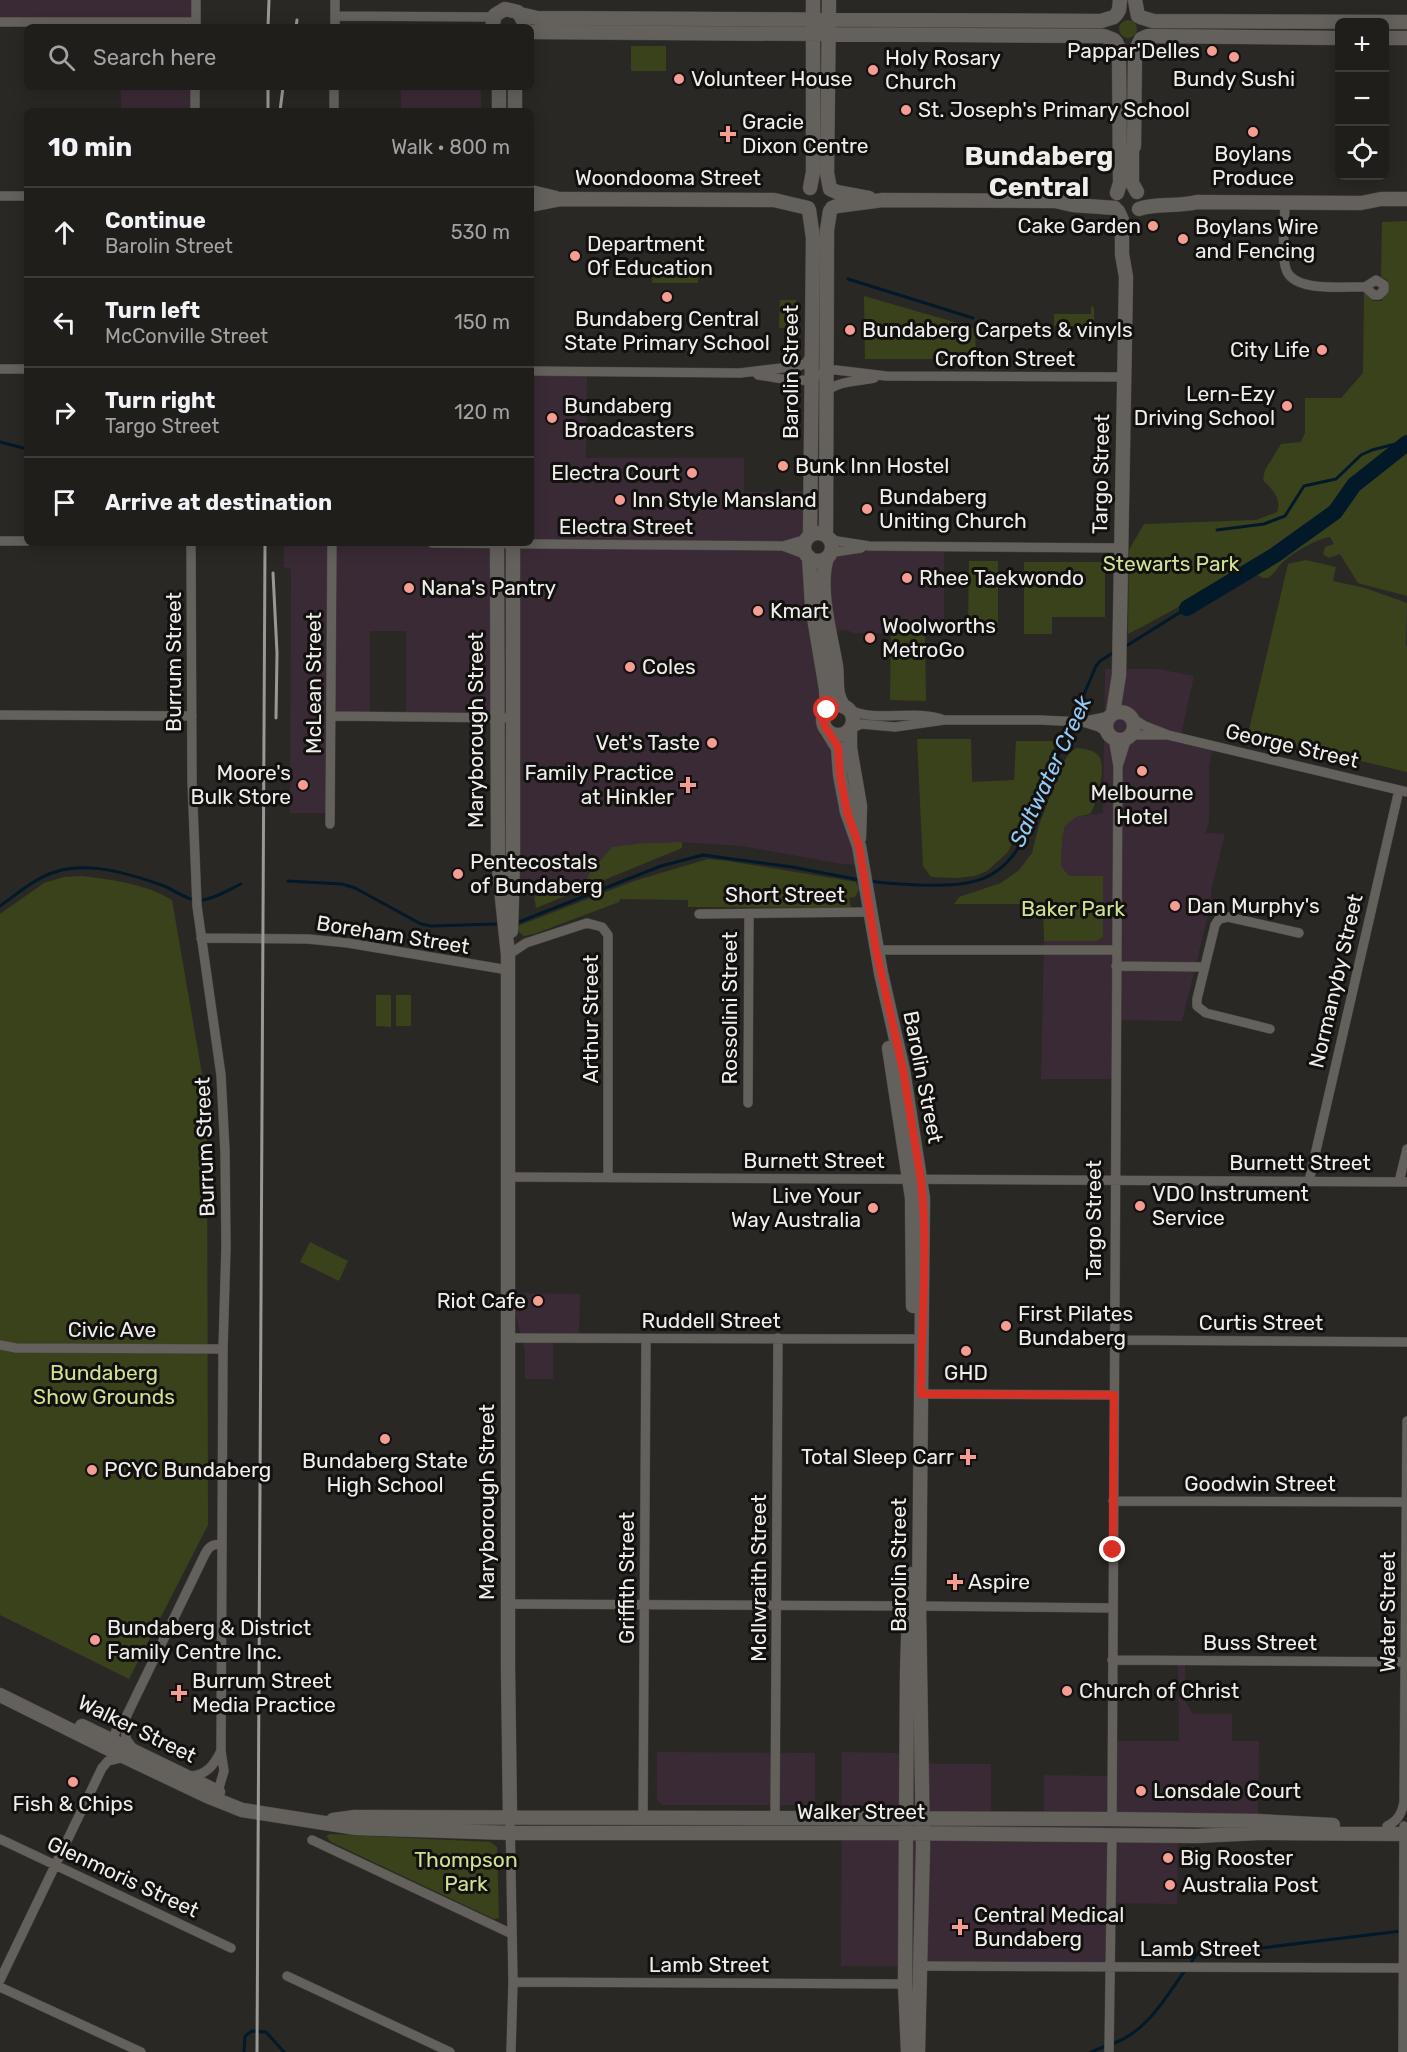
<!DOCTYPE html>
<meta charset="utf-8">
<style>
:root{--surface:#201e1b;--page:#2d2b28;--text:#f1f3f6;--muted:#a2a2a3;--line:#3d3c3a}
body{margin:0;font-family:Rubik,sans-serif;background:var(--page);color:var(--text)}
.controls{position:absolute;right:18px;top:18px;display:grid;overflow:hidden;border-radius:9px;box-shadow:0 3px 15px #0003}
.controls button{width:54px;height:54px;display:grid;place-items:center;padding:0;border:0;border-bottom:2px solid var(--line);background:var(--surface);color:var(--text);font:30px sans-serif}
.stop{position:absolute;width:18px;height:18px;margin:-14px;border:4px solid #d93025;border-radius:50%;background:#fff}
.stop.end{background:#d93025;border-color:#fff;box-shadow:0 2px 6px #0008}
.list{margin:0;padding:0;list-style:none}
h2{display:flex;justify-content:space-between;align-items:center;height:78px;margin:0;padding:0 24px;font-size:26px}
h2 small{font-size:20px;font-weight:400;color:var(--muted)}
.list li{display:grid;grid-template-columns:39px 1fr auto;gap:18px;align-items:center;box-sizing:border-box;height:90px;padding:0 24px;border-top:2px solid var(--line)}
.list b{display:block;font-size:22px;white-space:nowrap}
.list p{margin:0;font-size:20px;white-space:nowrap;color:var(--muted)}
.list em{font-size:20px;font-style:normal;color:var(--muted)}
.icon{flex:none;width:33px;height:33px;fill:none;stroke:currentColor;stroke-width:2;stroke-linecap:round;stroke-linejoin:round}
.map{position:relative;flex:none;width:1407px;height:2052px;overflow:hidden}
.search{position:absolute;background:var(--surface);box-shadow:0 3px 15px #0003;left:24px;top:24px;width:510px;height:66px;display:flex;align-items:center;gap:15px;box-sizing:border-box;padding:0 21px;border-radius:9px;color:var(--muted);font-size:22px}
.panel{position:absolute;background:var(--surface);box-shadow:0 3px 15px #0003;left:24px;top:108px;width:510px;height:438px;border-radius:9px}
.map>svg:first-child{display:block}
</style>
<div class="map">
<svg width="1407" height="2052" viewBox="0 0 1407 2052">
<rect width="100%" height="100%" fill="#2a2824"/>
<path fill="#3a2a35" d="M0,0h197v27h-75v-3l-122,-1z
M121,87h75l-1,23 -74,-1z
M401,87h80v24h-80z
M531,372l56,1 -1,85h158v34l74,-1 1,43h-4l-9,11v5l9,9h7l8,-7 1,-6 113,2v86l-90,-1 -8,-3 -23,4 13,73 -10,7 -2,7 4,8 8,5h4l24,131 -22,-1 -100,-18 -60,-4 -36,1 -57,31 -2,5 -53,18 -24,-2 2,-178 -106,-1v-85h-36v84h-39l-2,98h-39l1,-244 -7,-2v-24h247z
M1105,669h53l36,7 -14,63 33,8 -4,19v55l-4,12 20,1 -14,57v12l-29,118 -65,-1v59h-76l3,-138h52l-27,-65 -8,-10 1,-27 3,-13 11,-9 27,-4z
M510,1293l70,1 -1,44h-26v41h-28v-28z
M1185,1661l1,42 7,11h39v27h27l-1,87 -80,-1 -1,77 -65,-1 -1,65 -270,-2 1,-214 53,1 40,11h56v61h53v-50l68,1 1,-35h66l-1,-79z
M657,1752l158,1v52h-153l-5,-5z"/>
<path fill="#3a421c" d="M1119 29a9 9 0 1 1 18 0a9 9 0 1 1-18 0Z
M631,46h35v25h-35z
M1407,221v375l-49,-13 -18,-29 -11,4 -6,-4 2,-7 9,-3 -4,-7c-14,2 -38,16 -48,26 -5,5 -8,11 -14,15h-5l-7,-4c9,-16 42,-26 57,-41l-5,-5c-58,38 -118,74 -180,106l1,-84 15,-26 112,-4 21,-8c5,-14 -5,-23 -14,-32l2,-10 16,-26 20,-2 4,-9v-35h36l22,-25 1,-82 9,7v3h9l6,-16 -1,-5 -6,-3 1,-55z
M653,261l46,1 -1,21h-46z
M864,296l111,32 1,31h-111z
M780,300h16v29l-17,-1z
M1091,306l3,2v25l-3,1v-8h-37v-12h37z
M1306,560l30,7 -3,14 32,7 42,15 -1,44 1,-2v127l-159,-38 40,-170z
M969,561h29v73h-30z
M1024,562h76l5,2v53h-53v17h-28z
M891,633l34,1 1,67 -36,-1z
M917,739h54l1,43 42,-2 2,-39h41l-49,111 -21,19 -12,5 -19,2 -25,-1 -8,-11z
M1077,748c24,2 27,10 24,32 -2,13 -4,22 -11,34l-14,3 -11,9 -3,13 -1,27 8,10h34v61l-7,4h-52l-1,-37h-89l5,-7 42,-14 18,-13 13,-17 7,-28 23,-60 8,-13z
M682,842v6l-146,60 -2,-11 53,-18 2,-5 23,-27 34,-4z
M708,859l20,2 128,21 3,7 -4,8 -6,1 2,10 -163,-1v-7l-68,-1 -1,3 -85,32 -10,2 -5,-4 -1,-6 116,-45z
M83,876c30,4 63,8 89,24l35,203 1,422 -79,154 -129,-64v-701l44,-31 20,-6z
M376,995h15v32l-15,-1z
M396,995h15v31h-15z
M310,1242l38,19 -9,20 -39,-19z
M330,1834l160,8 7,5 2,71 -5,1 -163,-77 -5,-6z"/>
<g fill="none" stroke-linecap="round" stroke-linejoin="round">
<path stroke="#021929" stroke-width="3" d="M848,279l125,39
M0,442l27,7
M1217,530l47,-6 21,-8 19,-30 32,-7 25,-24 11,-5 35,-9
M1123,648l64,-40
M288,881l54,3 13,4 66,36 10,2 65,-2
M870,881c17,3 34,3 52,4 42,1 74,0 98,-40l76,-179 4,-5 14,-9
M0,906c17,-12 35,-28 55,-34 35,-11 76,2 109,14 12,5 25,16 39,14 13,-2 27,-11 38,-16
M519,922l142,-56 42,-11 89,12 68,13
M1190,1964l6,-9 7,-3 33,-1 165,-20
M1112,2044c35,-12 53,-46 74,-75
M244,2052l1,-16 7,-5 14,1 18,20
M1091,2052l15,-6"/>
<path stroke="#021929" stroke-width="16" d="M1187,608l88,-53 60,-43 19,-27 53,-42"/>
<defs>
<path id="street" d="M335,16l152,1 8,-2
M0,22h196
M196,27v-27
M335,27v-27
M195,111v-24
M334,111v-24
M0,196h27
M1285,203c0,17 -4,52 1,66 7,24 59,17 79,18
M1376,280l8,5v5l-5,5h-5l-9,-8z
M0,369h27
M531,371l209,2 59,-7 7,-3 5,-8
M822,373l4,-3h10l50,6 238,1
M758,375c17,2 41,9 57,3
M827,393c6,-12 34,-12 47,-15
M830,538l7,3 32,5 252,2
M0,541h27
M191,543l1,238 5,125 24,169 4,76 1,96 -3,102 -2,402 3,20 -6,20 -6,3
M432,543l351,3 24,-7
M783,546l24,9
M829,556l6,-4 26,-4
M848,709c29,15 67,-1 96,11
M0,715l192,1
M332,716l180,2
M1086,721l24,-5
M851,729l10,-5 34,3 49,-7h96l43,2 16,5 10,7
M1130,735h38l-23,-9 -13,-8
M1168,735l239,57
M1111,736l3,7 4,23 9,-28
M330,824l2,-281
M699,914l171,-2
M201,938l107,1 40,4 160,27
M876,950h240
M508,955l18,-12 61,-20 15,4 6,8v243
M1116,966l88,1
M1270,1029l-64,-16 -9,-7v-7l18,-74 4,-6 9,-2 71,16
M748,1103l1,-189
M509,1177l898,5
M1309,1181l90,-391
M1399,1182l8,-33
M508,1338l405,1
M1114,1340l293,2
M0,1345l16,3 207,1
M921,1394l193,1
M1113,1501l294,1
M509,1604l400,2
M919,1606l194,2
M1112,1660l295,2
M125,1719l1,20 8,11
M113,1744l-1,-4 6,-14 7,-7 80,-165c4,-8 8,-10 17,-10
M189,1776c17,0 25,-11 32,-25
M510,1817l3,165 -2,70
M643,1817l3,-478
M775,1818l3,-480
M1112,1819l6,-1053
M1387,1826c11,-5 15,-13 17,-24l3,-381
M0,1839l231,109
M312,1840l200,94
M921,1966l486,2
M287,1976l163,76
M0,1980l102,-212 6,-7 17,-4
M513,1982l392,2
M0,1987l141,65
M1109,2052l3,-217
M1403,2052l1,-226"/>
<path id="secondary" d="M829,0l-2,173 3,16
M1135,0l3,16
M520,14l17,4 564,3 13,-4
M1116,15l3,-5 1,-10
M1140,17l13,4 254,1
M492,27l3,-12 10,-6 13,3 6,10
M531,32l573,4 10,4
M1384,38h23
M1141,39l7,-3 192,2
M1116,42l3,7 1,134 -3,10
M515,87v24
M499,111v-24
M810,188l3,-16v-172
M830,189l7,3 32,6
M531,192l25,6
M1137,192l-5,-9v-33l2,-4 1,-94 5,-11
M531,205l30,-6 213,1 34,8
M832,208l5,-2 46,-6 172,1 18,4 42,3
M1139,209c16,-6 39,-2 58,-7l164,1 20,-4h26
M809,210l4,28 -3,298
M804 547a14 14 0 1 1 28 0a14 14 0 1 1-28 0Z
M826,535l1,-305 3,-19
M497,543l1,317 10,95v712l2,150
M809,557l3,49 14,83 1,21
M827,558c-10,29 4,78 9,108 2,15 -2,28 8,41
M823 720a15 15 0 1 1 30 0a15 15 0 1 1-30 0Z
M1106 726a14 14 0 1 1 28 0a14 14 0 1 1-28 0Z
M1113,713l6,-38 7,-398 -4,-23v-34l-4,-9
M850,730v18l10,58 -1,32
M828,732l10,16 2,27 7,37 12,34 22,127 22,97 20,128 -4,408 4,241 -5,205
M511,931l2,-71v-317
M889,1048l23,150 1,108
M0,1695l125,62 82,39 35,14 114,18 154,5h378l309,3 61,-3 149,1
M82,1726l136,66
M333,1820l22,-3 757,2 145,2 76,4
M908,2052l-3,-68 2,-311 3,-99"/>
</defs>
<use href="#street" stroke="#484643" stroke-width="10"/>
<use href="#secondary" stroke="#484643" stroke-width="15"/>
<use href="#street" stroke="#64615d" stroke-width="9"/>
<use href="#secondary" stroke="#64615d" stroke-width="14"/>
<path stroke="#9a9895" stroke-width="3" d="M268,27l1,-27
M296,27l1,-7
M268,111v-24
M280,111l3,-24
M273,573l4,80 -1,65
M257,2052l8,-1509"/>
</g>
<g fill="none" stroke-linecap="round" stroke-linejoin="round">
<path stroke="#d93025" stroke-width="8" d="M827,710l-3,5 -1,8 15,24 2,28 7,37 12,34 17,104 27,120 18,110c8,70 0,143 0,214l193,1 -1,155"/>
</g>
<g fill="#f59c93" stroke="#12110f" stroke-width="2">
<circle cx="1212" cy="51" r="6"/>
<circle cx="1234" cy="57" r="6"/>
<circle cx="873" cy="70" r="6"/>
<circle cx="679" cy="79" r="6"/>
<circle cx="906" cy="110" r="6"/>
<circle cx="1253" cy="132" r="6"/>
<path d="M725 125h6v6h6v6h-6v6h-6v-6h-6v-6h6z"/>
<circle cx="1153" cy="226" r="6"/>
<circle cx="1183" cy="239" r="6"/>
<circle cx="575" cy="256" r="6"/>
<circle cx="667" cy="297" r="6"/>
<circle cx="850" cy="330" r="6"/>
<circle cx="1322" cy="350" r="6"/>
<circle cx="1287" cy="406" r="6"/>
<circle cx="552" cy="418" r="6"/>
<circle cx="783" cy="466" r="6"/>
<circle cx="692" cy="473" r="6"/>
<circle cx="620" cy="500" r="6"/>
<circle cx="867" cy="509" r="6"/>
<circle cx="907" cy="578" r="6"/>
<circle cx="409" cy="588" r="6"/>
<circle cx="758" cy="611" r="6"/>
<circle cx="870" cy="638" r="6"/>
<circle cx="630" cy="667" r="6"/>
<circle cx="712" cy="743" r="6"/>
<circle cx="1142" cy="771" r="6"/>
<circle cx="303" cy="785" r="6"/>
<path d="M685 776h6v6h6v6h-6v6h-6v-6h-6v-6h6z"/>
<circle cx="458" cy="874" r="6"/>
<circle cx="1175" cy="906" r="6"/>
<circle cx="1140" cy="1206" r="6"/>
<circle cx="873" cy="1208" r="6"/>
<circle cx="538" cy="1301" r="6"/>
<circle cx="1006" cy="1326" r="6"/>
<circle cx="966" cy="1351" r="6"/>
<circle cx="385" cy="1439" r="6"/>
<path d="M965 1448h6v6h6v6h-6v6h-6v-6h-6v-6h6z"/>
<circle cx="92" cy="1470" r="6"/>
<path d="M952 1573h6v6h6v6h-6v6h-6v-6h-6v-6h6z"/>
<circle cx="95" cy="1640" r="6"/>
<circle cx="1067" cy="1691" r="6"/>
<path d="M176 1684h6v6h6v6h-6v6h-6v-6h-6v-6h6z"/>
<circle cx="73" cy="1782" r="6"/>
<circle cx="1141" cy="1791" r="6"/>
<circle cx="1168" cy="1858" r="6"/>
<circle cx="1170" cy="1885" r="6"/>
<path d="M957 1918h6v6h6v6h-6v6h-6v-6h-6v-6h6z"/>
</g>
<g text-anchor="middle" stroke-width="6" stroke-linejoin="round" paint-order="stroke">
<g font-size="21" fill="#efeeeb" stroke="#12110f" text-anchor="start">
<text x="1200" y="58" text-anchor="end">Pappar'Delles</text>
<text x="885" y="65">Holy Rosary<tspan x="885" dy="24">Church</tspan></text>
<text x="691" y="86">Volunteer House</text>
<text x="1234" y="86" text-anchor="middle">Bundy Sushi</text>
<text x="918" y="117">St. Joseph's Primary School</text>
<text x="742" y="129">Gracie<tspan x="742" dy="24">Dixon Centre</tspan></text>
<text x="1253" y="161" text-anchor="middle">Boylans<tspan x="1253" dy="24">Produce</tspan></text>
<text x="1141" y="233" text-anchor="end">Cake Garden</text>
<text x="1195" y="234">Boylans Wire<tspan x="1195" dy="24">and Fencing</tspan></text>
<text x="587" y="251">Department<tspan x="587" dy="24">Of Education</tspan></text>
<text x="667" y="326" text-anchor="middle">Bundaberg Central<tspan x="667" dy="24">State Primary School</tspan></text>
<text x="862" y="337">Bundaberg Carpets &amp; vinyls</text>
<text x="1310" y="357" text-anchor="end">City Life</text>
<text x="1275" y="401" text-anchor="end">Lern-Ezy<tspan x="1275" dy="24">Driving School</tspan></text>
<text x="564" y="413">Bundaberg<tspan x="564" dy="24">Broadcasters</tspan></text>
<text x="795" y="473">Bunk Inn Hostel</text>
<text x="680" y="480" text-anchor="end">Electra Court</text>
<text x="879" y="504">Bundaberg<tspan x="879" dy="24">Uniting Church</tspan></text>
<text x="632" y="507">Inn Style Mansland</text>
<text x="919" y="585">Rhee Taekwondo</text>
<text x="421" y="595">Nana's Pantry</text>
<text x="770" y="618">Kmart</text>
<text x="882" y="633">Woolworths<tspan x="882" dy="24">MetroGo</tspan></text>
<text x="642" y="674">Coles</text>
<text x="700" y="750" text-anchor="end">Vet's Taste</text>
<text x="291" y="780" text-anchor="end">Moore's<tspan x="291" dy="24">Bulk Store</tspan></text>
<text x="674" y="780" text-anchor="end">Family Practice<tspan x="674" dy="24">at Hinkler</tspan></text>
<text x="1142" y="800" text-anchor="middle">Melbourne<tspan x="1142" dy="24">Hotel</tspan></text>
<text x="470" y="869">Pentecostals<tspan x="470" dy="24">of Bundaberg</tspan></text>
<text x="1187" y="913">Dan Murphy's</text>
<text x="1152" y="1201">VDO Instrument<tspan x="1152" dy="24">Service</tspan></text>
<text x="861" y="1203" text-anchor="end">Live Your<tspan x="861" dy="24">Way Australia</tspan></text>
<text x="526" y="1308" text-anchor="end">Riot Cafe</text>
<text x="1018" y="1321">First Pilates<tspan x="1018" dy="24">Bundaberg</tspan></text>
<text x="966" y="1380" text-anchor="middle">GHD</text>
<text x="954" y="1464" text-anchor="end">Total Sleep Carr</text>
<text x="385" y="1468" text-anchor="middle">Bundaberg State<tspan x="385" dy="24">High School</tspan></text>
<text x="104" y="1477">PCYC Bundaberg</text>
<text x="968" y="1589">Aspire</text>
<text x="107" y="1635">Bundaberg &amp; District<tspan x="107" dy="24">Family Centre Inc.</tspan></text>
<text x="192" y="1688">Burrum Street<tspan x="192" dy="24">Media Practice</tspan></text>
<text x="1079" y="1698">Church of Christ</text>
<text x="1153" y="1798">Lonsdale Court</text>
<text x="73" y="1811" text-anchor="middle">Fish &amp; Chips</text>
<text x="1180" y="1865">Big Rooster</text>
<text x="1182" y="1892">Australia Post</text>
<text x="974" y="1922">Central Medical<tspan x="974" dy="24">Bundaberg</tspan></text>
</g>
<g font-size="21" fill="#efeeeb" stroke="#12110f">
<text x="668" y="185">Woondooma Street</text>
<text x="1005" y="366">Crofton Street</text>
<text transform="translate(791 372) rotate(-90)" y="7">Barolin Street</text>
<text transform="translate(1101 474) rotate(-89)" y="7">Targo Street</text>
<text x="626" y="534">Electra Street</text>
<text transform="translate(174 662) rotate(-90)" y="7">Burrum Street</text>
<text transform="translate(314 683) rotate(-90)" y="7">McLean Street</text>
<text transform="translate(476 730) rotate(-90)" y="7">Maryborough Street</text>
<text transform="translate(1292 746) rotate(13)" y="7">George Street</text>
<text x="785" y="902">Short Street</text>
<text transform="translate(393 935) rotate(9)" y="7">Boreham Street</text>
<text transform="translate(1336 981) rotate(-77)" y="7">Normanyby Street</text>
<text transform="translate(730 1008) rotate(-90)" y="7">Rossolini Street</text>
<text transform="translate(591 1019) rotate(-90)" y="7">Arthur Street</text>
<text transform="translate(923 1077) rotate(79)" y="7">Barolin Street</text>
<text transform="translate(205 1147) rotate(-92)" y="7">Burrum Street</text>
<text x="814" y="1168">Burnett Street</text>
<text x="1300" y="1170">Burnett Street</text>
<text transform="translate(1094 1220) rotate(-90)" y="7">Targo Street</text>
<text x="711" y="1328">Ruddell Street</text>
<text x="1261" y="1330">Curtis Street</text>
<text x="112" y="1337">Civic Ave</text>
<text x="1260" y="1491">Goodwin Street</text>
<text transform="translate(487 1502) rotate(-90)" y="7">Maryborough Street</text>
<text transform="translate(899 1565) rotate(-90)" y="7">Barolin Street</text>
<text transform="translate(627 1578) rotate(-90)" y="7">Griffith Street</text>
<text transform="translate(759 1578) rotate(-90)" y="7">McIlwraith Street</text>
<text transform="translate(1388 1612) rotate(-90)" y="7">Water Street</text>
<text x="1260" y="1650">Buss Street</text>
<text transform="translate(137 1729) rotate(26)" y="7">Walker Street</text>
<text x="861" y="1819">Walker Street</text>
<text transform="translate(123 1877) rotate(25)" y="7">Glenmoris Street</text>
<text x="1200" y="1956">Lamb Street</text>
<text x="709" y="1972">Lamb Street</text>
</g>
<g font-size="21" fill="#cfe292" stroke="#12110f">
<text x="1171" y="571">Stewarts Park</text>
<text x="1073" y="916">Baker Park</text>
<text x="104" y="1380">Bundaberg<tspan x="104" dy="24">Show Grounds</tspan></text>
<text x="466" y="1867">Thompson<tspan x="466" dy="24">Park</tspan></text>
</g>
<g font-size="22" font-style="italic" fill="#93cbf6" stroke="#12110f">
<text transform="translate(1050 771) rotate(-65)" y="8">Saltwater Creek</text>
</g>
<g font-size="27" font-weight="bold" fill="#efeeeb" stroke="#12110f">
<text x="1039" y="165">Bundaberg<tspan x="1039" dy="31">Central</tspan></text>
</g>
</g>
</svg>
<div class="controls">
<button>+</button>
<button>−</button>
<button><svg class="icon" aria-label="locate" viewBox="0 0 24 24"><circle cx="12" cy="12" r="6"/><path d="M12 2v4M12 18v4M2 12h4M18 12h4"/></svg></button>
</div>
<div class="stop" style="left:827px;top:710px"></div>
<div class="stop end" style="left:1113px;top:1550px"></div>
<div class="search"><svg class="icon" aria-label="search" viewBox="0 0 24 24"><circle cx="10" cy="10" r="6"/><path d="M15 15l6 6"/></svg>Search here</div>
<section class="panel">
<h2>10 min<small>Walk · 800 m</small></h2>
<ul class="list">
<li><svg class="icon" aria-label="ahead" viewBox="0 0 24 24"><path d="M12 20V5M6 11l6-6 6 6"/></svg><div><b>Continue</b><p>Barolin Street</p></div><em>530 m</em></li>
<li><svg class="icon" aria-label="left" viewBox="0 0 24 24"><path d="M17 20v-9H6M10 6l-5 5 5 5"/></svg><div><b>Turn left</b><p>McConville Street</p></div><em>150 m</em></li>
<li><svg class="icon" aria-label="right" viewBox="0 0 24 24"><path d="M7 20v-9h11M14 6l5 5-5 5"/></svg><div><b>Turn right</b><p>Targo Street</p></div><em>120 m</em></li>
<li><svg class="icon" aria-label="arrive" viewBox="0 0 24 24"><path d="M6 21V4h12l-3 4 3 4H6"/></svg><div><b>Arrive at destination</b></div></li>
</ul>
</section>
</div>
